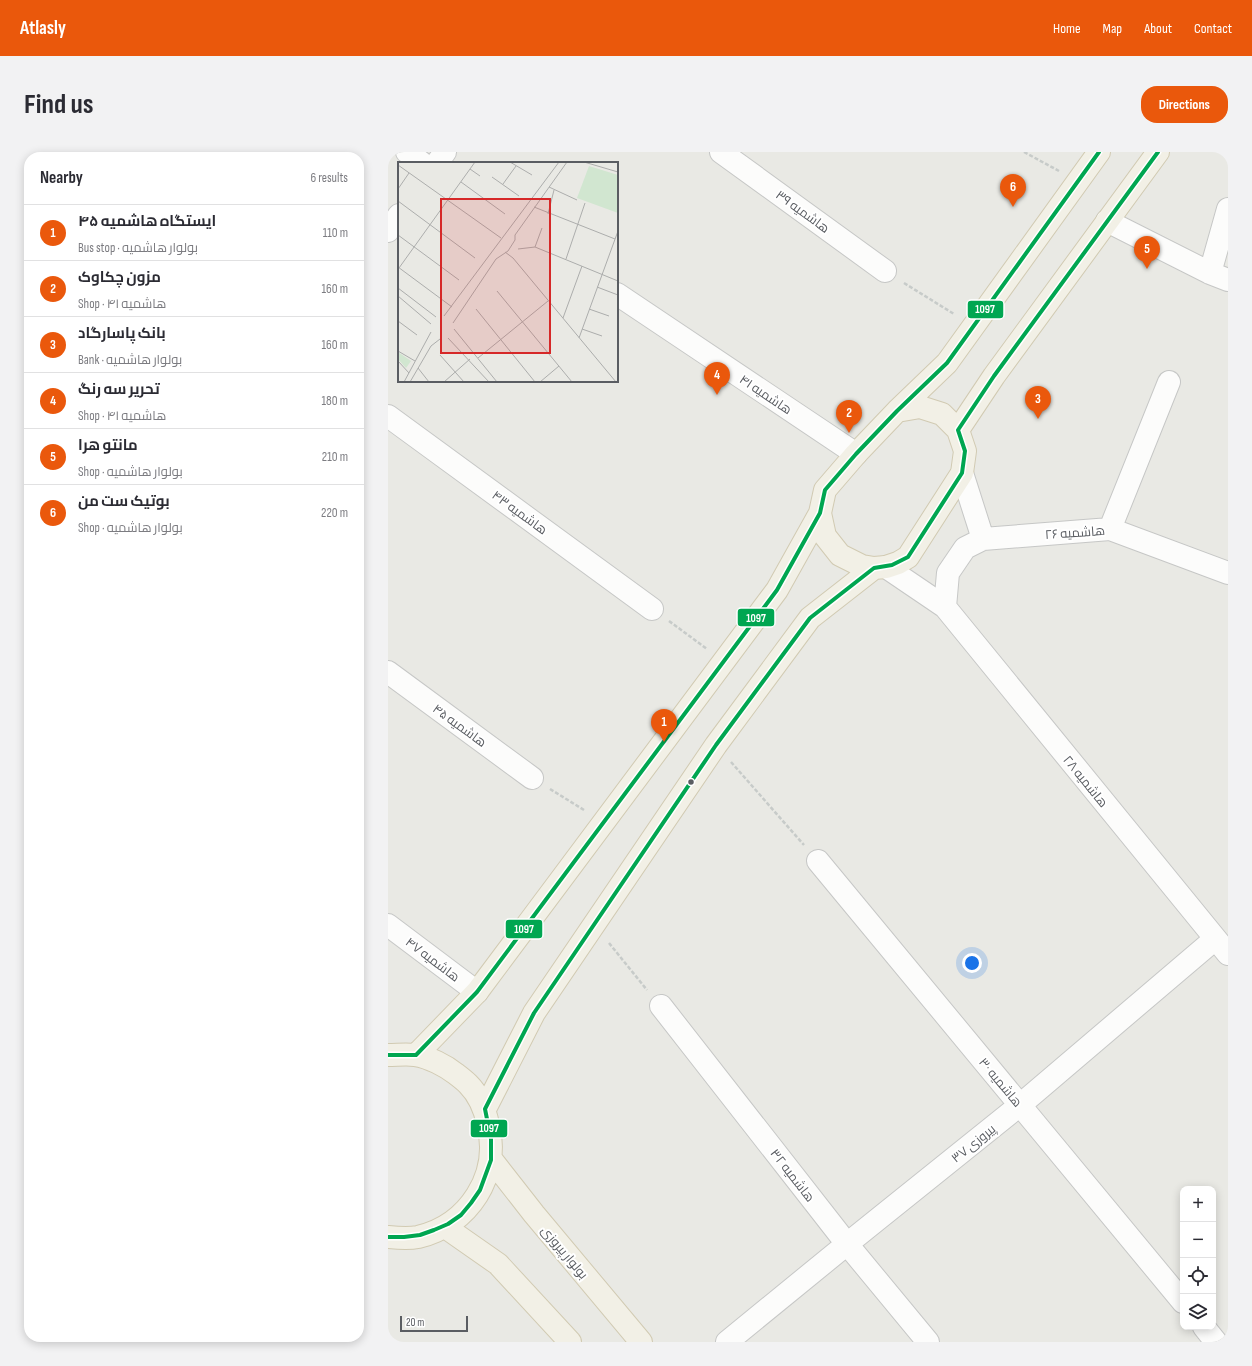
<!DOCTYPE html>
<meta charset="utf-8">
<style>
:root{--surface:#fff;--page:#f2f2f3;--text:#2b2b33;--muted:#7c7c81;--line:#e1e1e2;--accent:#ea580c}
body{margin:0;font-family:"Sofia Sans Condensed",Cairo,sans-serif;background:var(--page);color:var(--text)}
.controls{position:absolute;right:12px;bottom:12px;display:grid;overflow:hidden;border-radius:8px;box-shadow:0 2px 10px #0003}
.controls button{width:36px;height:36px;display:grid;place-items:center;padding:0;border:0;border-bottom:1px solid var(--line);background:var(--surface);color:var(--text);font:20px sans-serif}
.scale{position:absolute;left:12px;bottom:10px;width:68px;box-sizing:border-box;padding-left:4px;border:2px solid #5a5d62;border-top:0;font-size:11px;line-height:14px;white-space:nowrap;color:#5a5d62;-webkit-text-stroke:3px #fff;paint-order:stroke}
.you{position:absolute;left:584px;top:811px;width:14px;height:14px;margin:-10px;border:3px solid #fff;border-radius:50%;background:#1a73e8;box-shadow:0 0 0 6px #1a73e833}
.badge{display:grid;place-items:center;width:26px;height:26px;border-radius:50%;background:var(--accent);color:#fff;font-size:13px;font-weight:700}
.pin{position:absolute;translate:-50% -33px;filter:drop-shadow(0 1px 2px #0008)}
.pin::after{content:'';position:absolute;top:21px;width:14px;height:12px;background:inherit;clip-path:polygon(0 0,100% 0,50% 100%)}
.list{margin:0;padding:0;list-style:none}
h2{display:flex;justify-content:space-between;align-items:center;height:52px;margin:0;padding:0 16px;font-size:17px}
h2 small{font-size:13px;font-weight:400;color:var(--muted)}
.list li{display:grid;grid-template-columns:26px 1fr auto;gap:12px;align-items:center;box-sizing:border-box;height:56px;padding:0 16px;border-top:1px solid var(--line)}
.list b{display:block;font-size:15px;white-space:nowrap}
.list p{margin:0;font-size:13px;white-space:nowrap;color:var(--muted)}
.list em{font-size:13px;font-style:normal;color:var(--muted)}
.icon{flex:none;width:22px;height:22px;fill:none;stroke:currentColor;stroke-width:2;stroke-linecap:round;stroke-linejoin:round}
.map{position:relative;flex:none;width:840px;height:1190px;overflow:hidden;border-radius:16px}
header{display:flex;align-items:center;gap:24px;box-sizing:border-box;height:56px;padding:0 20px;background:var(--accent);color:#fff}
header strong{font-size:19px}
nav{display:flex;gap:22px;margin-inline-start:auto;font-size:14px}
.intro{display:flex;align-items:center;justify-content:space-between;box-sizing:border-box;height:96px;padding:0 24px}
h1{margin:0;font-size:28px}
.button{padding:10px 18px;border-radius:16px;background:var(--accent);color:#fff;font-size:14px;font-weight:700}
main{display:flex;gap:24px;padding:0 24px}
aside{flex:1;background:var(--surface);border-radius:16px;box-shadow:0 2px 10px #0003}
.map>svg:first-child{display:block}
</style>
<header>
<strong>Atlasly</strong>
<nav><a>Home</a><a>Map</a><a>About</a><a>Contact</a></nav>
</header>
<div class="intro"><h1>Find us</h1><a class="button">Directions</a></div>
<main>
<aside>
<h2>Nearby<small>6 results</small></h2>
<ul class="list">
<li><span class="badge">1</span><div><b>ایستگاه هاشمیه ۴۵</b><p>Bus stop · بولوار هاشمیه</p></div><em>110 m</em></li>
<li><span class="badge">2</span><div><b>مزون چکاوک</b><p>Shop · هاشمیه ۴۱</p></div><em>160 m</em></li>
<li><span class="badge">3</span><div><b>بانک پاسارگاد</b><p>Bank · بولوار هاشمیه</p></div><em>160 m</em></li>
<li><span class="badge">4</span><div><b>تحریر سه رنگ</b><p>Shop · هاشمیه ۴۱</p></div><em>180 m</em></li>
<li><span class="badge">5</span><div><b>مانتو هرا</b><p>Shop · بولوار هاشمیه</p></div><em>210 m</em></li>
<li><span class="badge">6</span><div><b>بوتیک ست من</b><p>Shop · بولوار هاشمیه</p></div><em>220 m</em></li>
</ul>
</aside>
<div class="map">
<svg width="840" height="1190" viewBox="0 0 840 1190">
<rect width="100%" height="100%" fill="#e9e9e4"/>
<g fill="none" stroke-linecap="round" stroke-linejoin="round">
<defs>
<path id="minor" d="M19,0l15,11
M333,0l164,119
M49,11l8,-11
M719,69l103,52 18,7
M0,79l11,-16
M822,121l18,-64
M229,142l239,160
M0,264l264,193
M574,321l21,66
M722,377l59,-147
M498,415l59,40 283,347
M557,455l3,-34 17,-25 18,-9 127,-10 118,44
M0,520l144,106
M430,709l365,441
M0,773l89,67
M273,854l186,238 81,98
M816,1175l12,15
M339,1190l120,-98 173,-139 195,-166"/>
<path id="major" d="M509,259l23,-4 22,7 16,16 7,21 -3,22 -54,84 -10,6 -12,4 -12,1 -12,-2 -22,-11 -15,-19 -5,-23 5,-23 31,-36 41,-43 50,-48 152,-211
M570,278l36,-54 164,-224
M0,903c9,0 19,-1 27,0 14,2 31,11 41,19 4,3 8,6 12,10 10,10 17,26 20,40 13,51 -19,101 -70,113 -10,2 -20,1 -30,0
M28,903l61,-63 300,-402 43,-77
M97,957l49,-96 182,-268 94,-127 64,-50
M103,1007l43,55 107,128
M57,1075l53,37 72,78"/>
</defs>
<use href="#minor" stroke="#c6c7c6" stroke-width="24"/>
<use href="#major" stroke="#d1cab2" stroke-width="24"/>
<path stroke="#c7cbc9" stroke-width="2.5" stroke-dasharray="4 2" stroke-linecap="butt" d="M636,0l35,19
M516,131l50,31
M281,469l38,28
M343,610l73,83
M162,637l34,21
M221,791l38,47"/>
<use href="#minor" stroke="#fcfcfb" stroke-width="22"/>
<use href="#major" stroke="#f2f0e6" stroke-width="22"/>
<defs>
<path id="bus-1" d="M0,903h28l61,-63 300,-402 43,-77 5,-23 31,-36 41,-43 50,-48 152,-211
M0,1085h16l16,-2 14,-5 14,-6 13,-9 10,-12 9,-13 11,-30v-21l-6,-30 49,-96 182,-268 94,-127 64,-50 18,-3 16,-8 54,-84 3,-22 -7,-21 36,-54 164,-224"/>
</defs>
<use href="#bus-1" stroke="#fff" stroke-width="7"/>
<use href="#bus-1" stroke="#00a651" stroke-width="4"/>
</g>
<circle fill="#5a5d62" stroke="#fff" stroke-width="1.5" cx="303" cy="630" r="3.5"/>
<g text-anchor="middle" stroke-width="4" stroke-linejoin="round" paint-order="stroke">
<g font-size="13" fill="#5a5d62" stroke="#fff">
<text transform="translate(415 59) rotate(36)" y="5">هاشمیه ۳۹</text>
<text transform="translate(378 242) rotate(34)" y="5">هاشمیه ۴۱</text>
<text transform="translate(132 360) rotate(36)" y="5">هاشمیه ۴۳</text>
<text transform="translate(687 380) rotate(-4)" y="5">هاشمیه ۲۶</text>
<text transform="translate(72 573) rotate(36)" y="5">هاشمیه ۴۵</text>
<text transform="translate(698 629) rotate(51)" y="5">هاشمیه ۲۸</text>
<text transform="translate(45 807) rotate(37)" y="5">هاشمیه ۴۷</text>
<text transform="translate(613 930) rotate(50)" y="5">هاشمیه ۳۰</text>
<text transform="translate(585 991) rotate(-39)" y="5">پیروزی ۳۷</text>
<text transform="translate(405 1023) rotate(52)" y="5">هاشمیه ۳۲</text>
<text transform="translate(177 1100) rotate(50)" y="5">بولوار پیروزی</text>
</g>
</g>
<g transform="translate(10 10)">
<rect width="220" height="220" fill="#e9e9e4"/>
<path d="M191,4l29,9v38l-41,-15zM0,190l13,9 -5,7 -8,-9z" fill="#d1e6d0"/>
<path fill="none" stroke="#acadac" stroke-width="1" d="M112,0l22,13M186,0l34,10M0,3l103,73M72,7l10,7M94,15l27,19M63,20l44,32M105,22l13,-18M151,25l28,13M0,27l11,-16M0,39l77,57M136,45l81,32M150,52l6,-24M0,73l61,45M117,73l52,-73M137,85l7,-19M120,87l17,-2 83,34M107,90l8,6 103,124M168,97l19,-56M0,105l54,40M1,106l76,-106M199,125l21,8M0,126l38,29M99,129l75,91M0,134l33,28M78,147l59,73M191,147l20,7M46,154l115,-154M165,156l19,-52M0,159l19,14M55,161l43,-64 12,-8 7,-11v-5M56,167l43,53M184,167l20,7M50,176l41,44M181,176l39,-107M0,189l17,10M42,193l24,27M80,196l70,-57M0,199l11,12M20,206l11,14M6,220l27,-50M12,220l21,-36 9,-7M46,220l26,-23M142,220l19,-16"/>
<path fill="#d62828" fill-opacity="0.15" stroke="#d62828" stroke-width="2" d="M43,37h109v154h-109z"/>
<rect width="220" height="220" fill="none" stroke="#5a5d62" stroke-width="2"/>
</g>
<g stroke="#fff" stroke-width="1.5">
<rect x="579" y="148" width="37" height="19" rx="4" fill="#00a651"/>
<rect x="349" y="456" width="38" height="19" rx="4" fill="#00a651"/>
<rect x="117" y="767" width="38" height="20" rx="4" fill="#00a651"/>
<rect x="82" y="967" width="38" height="19" rx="4" fill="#00a651"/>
</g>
<g font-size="11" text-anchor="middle" font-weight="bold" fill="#fff">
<text x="597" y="161">1097</text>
<text x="368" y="470">1097</text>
<text x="136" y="781">1097</text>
<text x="101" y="980">1097</text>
</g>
</svg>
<div class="controls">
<button>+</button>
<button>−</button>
<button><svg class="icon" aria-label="locate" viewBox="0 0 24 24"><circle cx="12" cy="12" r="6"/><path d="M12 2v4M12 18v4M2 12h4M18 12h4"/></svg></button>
<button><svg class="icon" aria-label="layers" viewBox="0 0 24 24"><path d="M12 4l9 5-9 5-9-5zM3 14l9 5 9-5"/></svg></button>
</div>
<div class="scale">20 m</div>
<div class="you"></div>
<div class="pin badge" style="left:276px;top:590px">1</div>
<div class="pin badge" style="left:461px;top:281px">2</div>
<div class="pin badge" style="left:650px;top:267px">3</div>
<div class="pin badge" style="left:329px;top:243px">4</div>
<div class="pin badge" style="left:759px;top:117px">5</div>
<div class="pin badge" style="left:625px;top:55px">6</div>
</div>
</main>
